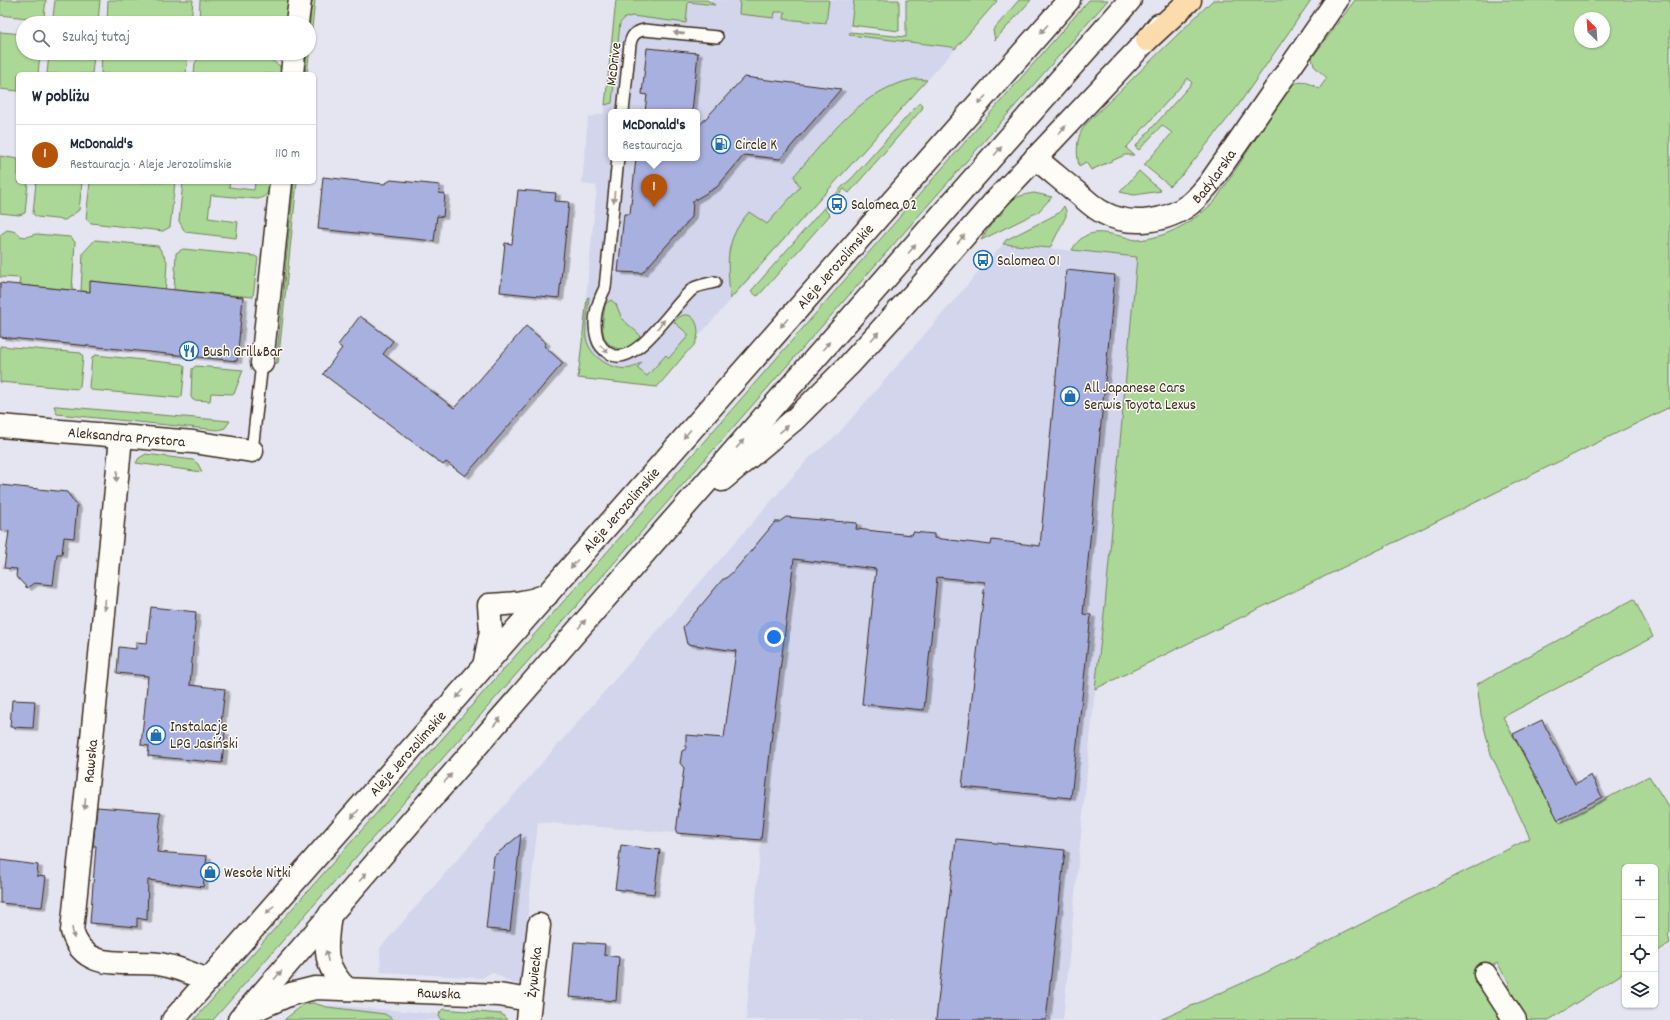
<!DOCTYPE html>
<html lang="pl">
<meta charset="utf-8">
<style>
:root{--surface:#fff;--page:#f2f2f3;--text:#1f2937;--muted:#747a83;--line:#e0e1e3;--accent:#b45309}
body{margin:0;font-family:Dekko,sans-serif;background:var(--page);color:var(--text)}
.controls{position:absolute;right:12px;bottom:12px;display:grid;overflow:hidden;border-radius:6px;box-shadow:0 1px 3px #0004}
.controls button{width:36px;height:36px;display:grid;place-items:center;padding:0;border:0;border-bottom:1px solid var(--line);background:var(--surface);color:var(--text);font:20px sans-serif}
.compass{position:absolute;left:1574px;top:12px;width:36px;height:36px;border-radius:50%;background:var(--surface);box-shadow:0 1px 3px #0004;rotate:335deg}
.you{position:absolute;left:774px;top:637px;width:14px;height:14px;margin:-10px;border:3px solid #fff;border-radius:50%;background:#1a73e8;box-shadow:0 0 0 6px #1a73e833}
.badge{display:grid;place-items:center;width:26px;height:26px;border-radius:50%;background:var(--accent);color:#fff;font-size:13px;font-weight:700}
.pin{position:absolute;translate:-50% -33px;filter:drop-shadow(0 1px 2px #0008)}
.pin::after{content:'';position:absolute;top:21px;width:14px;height:12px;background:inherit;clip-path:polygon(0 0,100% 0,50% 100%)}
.popup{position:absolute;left:608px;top:109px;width:92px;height:52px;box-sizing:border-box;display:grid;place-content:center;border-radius:6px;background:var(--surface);filter:drop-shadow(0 1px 3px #0005);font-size:13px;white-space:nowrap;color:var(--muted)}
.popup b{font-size:15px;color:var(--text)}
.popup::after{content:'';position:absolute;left:50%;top:100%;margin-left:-8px;border:8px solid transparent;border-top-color:var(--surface)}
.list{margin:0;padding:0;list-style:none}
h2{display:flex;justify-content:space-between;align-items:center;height:52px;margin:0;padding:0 16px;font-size:17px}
h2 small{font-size:13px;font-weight:400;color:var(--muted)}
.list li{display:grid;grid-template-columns:26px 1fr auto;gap:12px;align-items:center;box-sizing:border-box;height:60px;padding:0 16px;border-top:1px solid var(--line)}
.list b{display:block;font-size:15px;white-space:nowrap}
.list p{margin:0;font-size:13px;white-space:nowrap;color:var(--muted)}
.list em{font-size:13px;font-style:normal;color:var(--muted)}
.icon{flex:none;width:22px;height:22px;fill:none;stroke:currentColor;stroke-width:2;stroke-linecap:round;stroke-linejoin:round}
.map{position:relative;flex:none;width:1670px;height:1020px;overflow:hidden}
.search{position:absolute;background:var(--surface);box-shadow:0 1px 3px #0004;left:16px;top:16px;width:300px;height:44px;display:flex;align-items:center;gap:10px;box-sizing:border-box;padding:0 14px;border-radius:22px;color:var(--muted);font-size:15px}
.panel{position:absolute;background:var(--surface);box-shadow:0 1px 3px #0004;left:16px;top:72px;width:300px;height:112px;border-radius:6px}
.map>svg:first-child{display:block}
</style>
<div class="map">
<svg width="1670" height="1020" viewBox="0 0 1670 1020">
<defs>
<filter id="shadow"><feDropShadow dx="4.5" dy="2.5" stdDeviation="0" flood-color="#0004"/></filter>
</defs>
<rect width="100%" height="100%" fill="#e4e5f0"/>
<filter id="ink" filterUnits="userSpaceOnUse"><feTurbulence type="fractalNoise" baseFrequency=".025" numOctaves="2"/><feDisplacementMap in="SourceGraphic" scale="8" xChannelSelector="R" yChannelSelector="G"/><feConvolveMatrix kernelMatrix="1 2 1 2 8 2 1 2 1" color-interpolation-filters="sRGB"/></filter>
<g filter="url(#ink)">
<path fill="#d2d5eb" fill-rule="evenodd" d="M616,0h238l-4,35 102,12 3,2 -301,337 -76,-8 19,-192 -15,-2 6,-66 16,-5zM611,112h86v46h-86z
M1003,244l134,13 -32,348 -10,84 -32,331h-317l15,-180 -223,-18 -18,162 -8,-1 -20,-11 -10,6 -101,-6 -1,-24 429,-490 28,-23z
M328,1005l136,11v4h-148z"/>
<path fill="#abd896" stroke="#73815a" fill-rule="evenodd" d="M0,0h46l-2,16 -7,3 -37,-4z
M55,0h45l-2,22 -28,1 -11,-1 -6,-5z
M108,0h85l-2,23h-84z
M200,0h89l-2,23h-88z
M312,0h3l-8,74h-2l2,-21h2v-23z
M616,0h91l8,5 -27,-3 -2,21 -54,-7 -7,2 -5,5 -8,80 -7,2z
M740,0h89l-3,23 -42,-4 1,-7h-10l-1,6 -35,-4z
M854,0h45v31l-48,-6z
M906,0h90l1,1 -42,48 -3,-2 -103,-12 1,-3 56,5z
M1019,0h12l-36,40 -2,-10z
M1089,0h19l-895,1020h-19l451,-511z
M1213,0h98l-74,107 -54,67 -13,12 -26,-21 28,-32 -10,-8 -23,25 -4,-3 57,-64 -4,-5 -62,70 8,7h-9l-34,15 -5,-8 -7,4c-3,-15 -3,-30 7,-42z
M1355,0h315v407l-575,282 10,-84 32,-348 -65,-7c13,-23 30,-18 53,-13 4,1 8,3 12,3 31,-2 57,-19 78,-39l76,-116c11,-5 18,-3 28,4l8,-11 -13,-12 -2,-8zM1580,18h24v24h-24z
M0,32l23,2v19h17l-2,21h-20v17l-18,-2z
M49,53h43l2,3 -2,18h-45z
M102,53h83l3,1 -2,20h-85z
M203,53l68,7 9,6 1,8h-87l1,-11z
M915,79l12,1 -197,219c-2,-37 -7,-57 19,-87l18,12 33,-37 -6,-11c35,-39 67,-87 121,-97z
M920,102l3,3 -1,4 -73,84 -5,-4 -19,21 5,5 -71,80 -2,1 -6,-5 92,-105 9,-8z
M0,156l18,3v23h10l-3,31 -6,2 -19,-2z
M1139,171l22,20 -27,4 -14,-3z
M36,182h46l-3,28 -14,10 -28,-3 -4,-3z
M90,182h85l-5,45 -7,4 -72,-8 -5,-4z
M183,182h47l-1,5 25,3 1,-8h15c-1,10 -2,14 -12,17l-47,-4 -3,23 30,4 -2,16 -51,-6 -6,-11z
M294,182h3l-19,182h-2z
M1034,193l18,4 -14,15 -57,28 16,-25h4c9,-16 14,-19 33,-22z
M1064,206l2,5v5l-16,32 -47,-4 3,-4 53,-27z
M7,230l10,2 3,4 6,1 10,-3 34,3 5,5 -3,48 -53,-5 1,-7 -20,-1v-42z
M95,240l63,6 9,15 -2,37 -30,-12 -44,-5 -1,11 -9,-1 2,-38z
M183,249l72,7 3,2 -5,39 -79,-7 2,-37z
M589,297c-1,13 -4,28 -3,40 2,19 27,35 45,31 3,-1 7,-4 11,-6l-5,6 10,8 19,-21 3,3 20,-23 -15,-13c16,-19 29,4 22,19 -1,5 -7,9 -10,12 -10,12 -19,23 -29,34l-79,-9 9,-80z
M611,300l5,4 6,15 17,15 1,2c-7,17 -30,17 -36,0 -3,-10 0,-22 1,-32z
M0,346l81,7 2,4 -3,29 -2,3 -78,-7z
M95,355l87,9 3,3 -3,29 -3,2 -88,-8 -2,-3 3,-29z
M196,366l47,4 -9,24 -23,-1 -1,8 -17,-1 -2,-3 1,-28z
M54,406h3l173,15 -5,7 -7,2 -161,-16z
M146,454l47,6 5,4 4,8 -66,-9 3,-5z
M1634,599l19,38 -150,80 57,106 89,-47 21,33v123l-2,3 2,8 -15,10v-86h-30v105l-76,48h-24l-20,-32 5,-5 -13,-20 -22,14 28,43h-343l105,-47 265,-135 -39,-84 -10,-39 -4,-31z
M313,1003l14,4 58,7 9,6h-110l20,-16z
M443,1009l59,5 5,6h-66l-2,-4 1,-4z"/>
<path fill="#a8b0e0" stroke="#3b2a1e" filter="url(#shadow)" d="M647,48l51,5 -6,59h-47l2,-17 -5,-1z
M744,77l97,12 -61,70 -36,-4 -27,32 -24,14 -1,16 -50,56 -24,-1 6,-58h6l6,-56h61v-30z
M323,177l61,7 7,-4 49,5 -1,8 6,1 -2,23 -6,-1 -3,25 -116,-12z
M518,190l38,3 -1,8 14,1 -10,96 -59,-6 5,-49 7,1z
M1066,270l49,5 -32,339 8,1 -20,183 -109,-11 23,-205 -48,-5 -13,133 -62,-6 14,-135 -82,-10 -23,183 -10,98 -85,-7 8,-65 -4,-5 2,-12 4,-2v-14l38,3 12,-87 -49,-7 -4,-17 40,-48h2l10,-9 40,-48h4l7,-5 71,6 -1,6 56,6 1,-3 21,2v4l57,7 1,-5 48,6z
M90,281l153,16 -6,64 -237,-24v-54l90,9z
M360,316l33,25 -10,13 71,54 15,-16 57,-66 20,17 -2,3 19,17 -98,113 -19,-14 -3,3 -120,-91 19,-26 -4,-3z
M0,485l67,7 10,14 -3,32 -10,-1 -2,17h-5l-4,31 -19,-2 -7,5 -11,-12 1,-7 -13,-1 5,-37 -9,-1z
M151,607l45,5 -6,73 35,4 -5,43h5l-3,31 -74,-7 1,-10 -8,-1 7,-69 -31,-3 2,-26 17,2v-7l11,1z
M12,700l23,1 -2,27 -23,-1z
M1542,720l33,64 16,-9 11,22 -44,23 -45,-86z
M97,807l64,5 -4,40 50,4 -4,31 -55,-7 -1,40 -10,-2v9l-47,-4 6,-77h-3z
M521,834l-11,97 -24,-2 8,-73z
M956,839l109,11 -19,170h-110z
M621,845l39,5 -6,44 -39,-5z
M0,860l38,5 -1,11 9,1 -4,30 -42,-4z
M574,942l31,2 -1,11 15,2 -3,44 -47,-4z"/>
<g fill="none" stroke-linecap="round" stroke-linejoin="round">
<defs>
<path id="lane" d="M623,112l7,-68c2,-9 5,-12 14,-14l73,7
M618,158l-13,130c-8,16 -13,32 -8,50 2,8 6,12 13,16 26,15 65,-52 84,-66 5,-3 14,-4 21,-6
M252,451l10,-88"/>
<g id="street">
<path d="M297,23l3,-23"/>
<path d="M292,74l2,-21"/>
<path id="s1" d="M1035,158c15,12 30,25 45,37 7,6 15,14 24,18 26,14 63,9 86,-9 8,-6 13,-13 19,-20l128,-184"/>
<path d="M262,363l19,-181"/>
<path id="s2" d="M0,426l193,16 59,9"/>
<path d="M121,437l-29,301 -20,193c12,42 52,29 86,33 17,2 34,10 50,16"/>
<path d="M484,666l7,-35 -2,-26c21,-1 38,-2 58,-10"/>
<path d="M330,914c-4,33 -9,50 17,75"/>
<path d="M1485,974l30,46"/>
<path id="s3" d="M243,1015l48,-21 24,-6 184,7 31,5"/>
<path id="s4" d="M528,1020l11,-95"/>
</g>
<g id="secondary">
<path d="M722,480l73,-61 54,-54 71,-78 75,-86 152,-161 12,-15"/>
<path id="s5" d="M173,1020c299,-340 597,-681 896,-1020"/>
<path d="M239,1020l429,-494 462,-526"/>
</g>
<path id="primary" d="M1147,40l43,-40"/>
</defs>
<use href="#lane" stroke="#3b2a1e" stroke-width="14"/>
<use href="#street" stroke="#3b2a1e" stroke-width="25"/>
<use href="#secondary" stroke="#3b2a1e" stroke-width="25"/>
<use href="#primary" stroke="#3b2a1e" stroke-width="25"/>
<use href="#lane" stroke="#fdfcf7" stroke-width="11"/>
<use href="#street" stroke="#fdfcf7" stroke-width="22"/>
<use href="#secondary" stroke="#fdfcf7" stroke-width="22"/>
<use href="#primary" stroke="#fcdcac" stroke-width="22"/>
</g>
<defs><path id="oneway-solid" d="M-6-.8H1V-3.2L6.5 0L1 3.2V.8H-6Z"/></defs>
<g fill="#9c938a">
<use href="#oneway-solid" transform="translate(1044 29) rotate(131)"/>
<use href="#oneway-solid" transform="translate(679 33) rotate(-174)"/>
<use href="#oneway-solid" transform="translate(982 100) rotate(131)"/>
<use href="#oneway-solid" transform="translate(1062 130) rotate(-47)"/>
<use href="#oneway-solid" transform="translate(998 151) rotate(-49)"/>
<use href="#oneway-solid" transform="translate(614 197) rotate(96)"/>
<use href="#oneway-solid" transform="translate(961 239) rotate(-49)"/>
<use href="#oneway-solid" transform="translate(912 249) rotate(-49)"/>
<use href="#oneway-solid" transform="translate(784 323) rotate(131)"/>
<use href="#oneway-solid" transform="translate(661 324) rotate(-51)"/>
<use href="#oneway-solid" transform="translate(875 336) rotate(-48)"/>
<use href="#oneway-solid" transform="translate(826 346) rotate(-49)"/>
<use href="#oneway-solid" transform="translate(604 349) rotate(43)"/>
<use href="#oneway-solid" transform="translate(784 429) rotate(-40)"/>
<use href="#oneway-solid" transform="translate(687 434) rotate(131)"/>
<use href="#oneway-solid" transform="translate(740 444) rotate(-49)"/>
<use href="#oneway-solid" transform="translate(117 476) rotate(95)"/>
<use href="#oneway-solid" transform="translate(574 564) rotate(131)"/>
<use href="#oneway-solid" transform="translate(105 605) rotate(95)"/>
<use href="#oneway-solid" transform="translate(582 624) rotate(-49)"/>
<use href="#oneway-solid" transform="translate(460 694) rotate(131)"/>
<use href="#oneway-solid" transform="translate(497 722) rotate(-49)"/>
<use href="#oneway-solid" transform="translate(448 778) rotate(-49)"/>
<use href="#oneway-solid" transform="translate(85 804) rotate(96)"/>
<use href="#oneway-solid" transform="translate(355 814) rotate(131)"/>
<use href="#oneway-solid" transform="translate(363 877) rotate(-49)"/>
<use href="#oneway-solid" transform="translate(270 910) rotate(132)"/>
<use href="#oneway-solid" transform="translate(73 933) rotate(80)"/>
<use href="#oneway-solid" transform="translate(327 956) rotate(-102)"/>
<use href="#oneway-solid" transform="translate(278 975) rotate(-49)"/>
</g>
</g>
<defs>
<symbol id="fuel-ring" viewBox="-11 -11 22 22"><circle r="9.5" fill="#fdfcf7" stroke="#1f6fb2" stroke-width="1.5"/><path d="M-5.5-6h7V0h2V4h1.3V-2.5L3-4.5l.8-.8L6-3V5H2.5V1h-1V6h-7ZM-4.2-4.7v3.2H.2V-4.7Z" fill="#1f6fb2"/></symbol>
<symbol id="bus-ring" viewBox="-11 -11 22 22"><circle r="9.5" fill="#fdfcf7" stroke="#1f6fb2" stroke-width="1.5"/><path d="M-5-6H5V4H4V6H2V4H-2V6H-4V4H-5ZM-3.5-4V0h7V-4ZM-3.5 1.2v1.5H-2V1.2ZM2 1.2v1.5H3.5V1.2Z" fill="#1f6fb2"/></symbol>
<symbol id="restaurant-ring" viewBox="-11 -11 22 22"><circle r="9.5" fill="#fdfcf7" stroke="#1f6fb2" stroke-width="1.5"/><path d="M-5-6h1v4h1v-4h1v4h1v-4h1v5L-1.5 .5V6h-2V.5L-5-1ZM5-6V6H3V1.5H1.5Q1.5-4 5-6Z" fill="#1f6fb2"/></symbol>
<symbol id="shop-ring" viewBox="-11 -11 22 22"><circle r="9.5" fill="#fdfcf7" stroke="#1f6fb2" stroke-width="1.5"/><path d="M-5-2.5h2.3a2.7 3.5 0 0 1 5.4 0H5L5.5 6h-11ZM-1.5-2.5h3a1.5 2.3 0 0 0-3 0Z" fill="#1f6fb2"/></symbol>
</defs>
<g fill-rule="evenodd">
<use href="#fuel-ring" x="710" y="133" width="22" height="22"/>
<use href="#bus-ring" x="826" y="193" width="22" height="22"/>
<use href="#bus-ring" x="972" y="249" width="22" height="22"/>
<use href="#restaurant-ring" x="178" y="340" width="22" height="22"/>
<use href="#shop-ring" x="1059" y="385" width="22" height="22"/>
<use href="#shop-ring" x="145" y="724" width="22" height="22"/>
<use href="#shop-ring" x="199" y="861" width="22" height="22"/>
</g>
<g text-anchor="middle" stroke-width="3" stroke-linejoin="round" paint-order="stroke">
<g font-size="15" fill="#3b2a1e" stroke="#fdfcf7">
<text transform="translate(613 64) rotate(-83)" y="5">McDrive</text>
<text dy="5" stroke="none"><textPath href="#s1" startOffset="216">Badylarska</textPath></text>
<text dy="5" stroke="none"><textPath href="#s5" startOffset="1003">Aleje Jerozolimskie</textPath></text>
<text dy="5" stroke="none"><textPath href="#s2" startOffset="127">Aleksandra Prystora</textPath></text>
<text dy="5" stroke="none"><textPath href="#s5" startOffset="679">Aleje Jerozolimskie</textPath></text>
<text dy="5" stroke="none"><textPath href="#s5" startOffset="355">Aleje Jerozolimskie</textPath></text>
<text transform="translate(90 761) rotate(-84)" y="5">Rawska</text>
<text dy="5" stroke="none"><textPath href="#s4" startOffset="48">Żywiecka</textPath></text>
<text dy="5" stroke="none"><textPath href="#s3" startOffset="201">Rawska</textPath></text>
</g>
<g font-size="15" fill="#3b2a1e" stroke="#fdfcf7" text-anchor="start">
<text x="735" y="149">Circle K</text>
<text x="851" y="209">Salomea 02</text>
<text x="997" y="265">Salomea 01</text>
<text x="203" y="356">Bush Grill&amp;Bar</text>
<text x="1084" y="392">All Japanese Cars<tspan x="1084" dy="17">Serwis Toyota Lexus</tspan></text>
<text x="170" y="731">Instalacje<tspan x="170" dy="17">LPG Jasiński</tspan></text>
<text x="224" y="877">Wesołe Nitki</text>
</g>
</g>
</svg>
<div class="controls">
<button>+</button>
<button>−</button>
<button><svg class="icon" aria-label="locate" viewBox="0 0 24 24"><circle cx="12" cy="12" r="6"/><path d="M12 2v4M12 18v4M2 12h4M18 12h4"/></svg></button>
<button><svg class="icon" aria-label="layers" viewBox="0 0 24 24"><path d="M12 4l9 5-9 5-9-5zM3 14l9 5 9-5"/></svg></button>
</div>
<svg class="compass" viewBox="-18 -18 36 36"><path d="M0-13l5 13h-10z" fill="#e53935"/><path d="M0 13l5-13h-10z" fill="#747a83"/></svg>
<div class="you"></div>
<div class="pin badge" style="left:654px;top:207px">1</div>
<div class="popup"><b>McDonald's</b>Restauracja</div>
<div class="search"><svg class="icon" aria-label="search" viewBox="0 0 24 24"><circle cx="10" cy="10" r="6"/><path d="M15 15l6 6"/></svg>Szukaj tutaj</div>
<section class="panel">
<h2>W pobliżu<small></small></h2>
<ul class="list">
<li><span class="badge">1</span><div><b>McDonald's</b><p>Restauracja · Aleje Jerozolimskie</p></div><em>110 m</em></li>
</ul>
</section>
</div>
